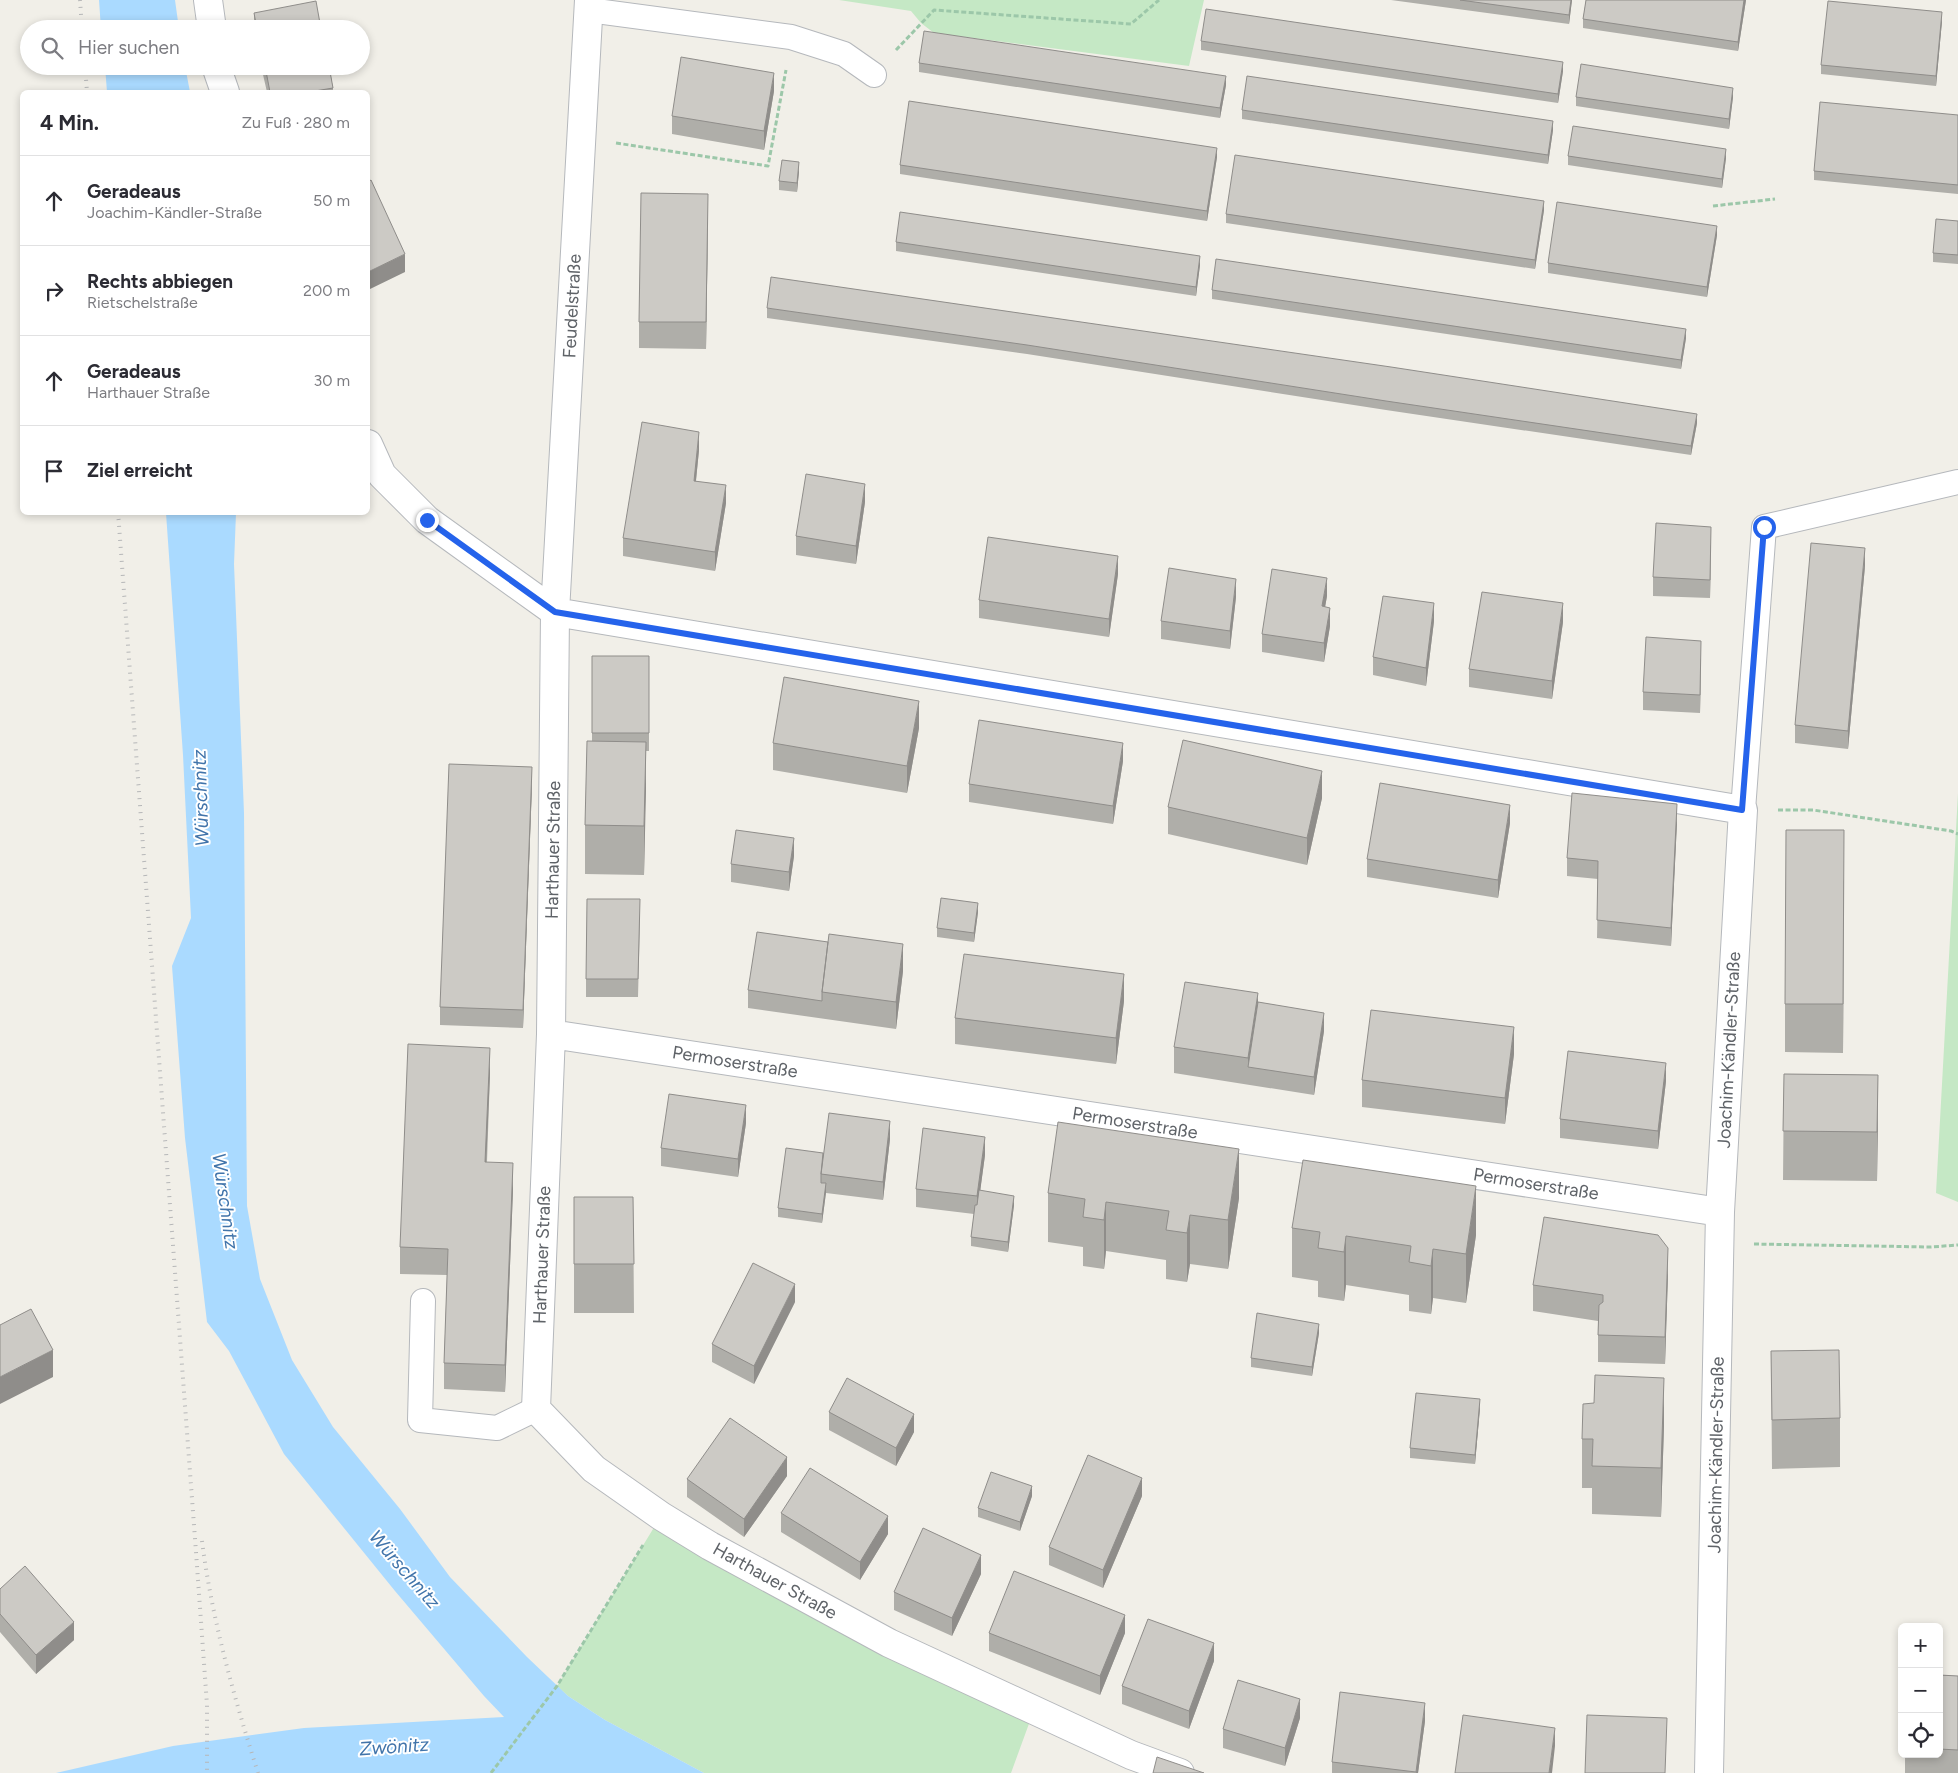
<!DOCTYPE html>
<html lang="de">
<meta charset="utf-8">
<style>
:root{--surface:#fff;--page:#f2f2f3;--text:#2b2b33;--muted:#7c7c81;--line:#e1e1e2}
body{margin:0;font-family:Figtree,sans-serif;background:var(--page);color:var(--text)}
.controls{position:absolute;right:15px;bottom:15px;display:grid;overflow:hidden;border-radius:8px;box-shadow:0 2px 8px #0003}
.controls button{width:45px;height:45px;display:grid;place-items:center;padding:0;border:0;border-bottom:1px solid var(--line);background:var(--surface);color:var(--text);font:25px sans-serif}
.stop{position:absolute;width:15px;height:15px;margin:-11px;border:4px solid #2563eb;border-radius:50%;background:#fff}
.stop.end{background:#2563eb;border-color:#fff;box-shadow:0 1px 5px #0008}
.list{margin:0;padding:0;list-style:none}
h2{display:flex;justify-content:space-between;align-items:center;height:65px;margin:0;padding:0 20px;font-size:21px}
h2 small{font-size:16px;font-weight:400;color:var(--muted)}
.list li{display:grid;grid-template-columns:32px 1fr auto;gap:15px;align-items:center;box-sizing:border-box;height:90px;padding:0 20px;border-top:1px solid var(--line)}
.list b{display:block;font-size:19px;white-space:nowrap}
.list p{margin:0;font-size:16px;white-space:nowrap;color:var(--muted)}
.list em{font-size:16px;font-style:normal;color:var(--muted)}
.icon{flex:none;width:28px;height:28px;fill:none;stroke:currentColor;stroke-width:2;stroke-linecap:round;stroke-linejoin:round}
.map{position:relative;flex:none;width:1958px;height:1773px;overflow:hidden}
.search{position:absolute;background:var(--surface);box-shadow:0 2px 8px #0003;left:20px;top:20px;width:350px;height:55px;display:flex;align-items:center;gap:12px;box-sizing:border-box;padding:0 18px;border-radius:28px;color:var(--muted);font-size:19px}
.panel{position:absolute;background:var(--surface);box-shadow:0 2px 8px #0003;left:20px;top:90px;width:350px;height:425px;border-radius:8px}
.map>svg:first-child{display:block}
</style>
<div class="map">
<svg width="1958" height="1773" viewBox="0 0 1958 1773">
<rect width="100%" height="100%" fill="#f1efe8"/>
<path fill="#c5e8c5" d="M839,0h365l-15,66 -255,-33 -13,-10 -10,-12z
M1958,793v409l-22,-9z
M661,1516l373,194 -23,63h-307l-99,-53 -37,-24 -11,-10z"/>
<path fill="#aadaff" d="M99,0h76l4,29h-78z
M105,66h80l5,26h-83z
M166,513h70l-2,51 10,249 3,393 13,73 32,81 41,67 67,82 50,68 77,80 41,39 37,24 99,53h-648l117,-27 131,-18 200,-11 -20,-21 -89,-105 -111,-137 -55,-103 -22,-29 -22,-184 -13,-172 19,-48 -8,-163z"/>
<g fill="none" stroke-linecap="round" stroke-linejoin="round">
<defs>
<path id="service" d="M589,10l202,27 53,17 30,21
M1743,810l21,-283 194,-45
M423,1301l-3,119 77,8 39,-19"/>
<path id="minor" d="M208,0l4,29
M589,0l-34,612 1188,198 -23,402 -11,561
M216,66l9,26
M368,444l14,31 45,45 128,92 -4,422 -15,375 58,60 67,47 49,30 179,97 242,112 49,18
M551,1034l1169,178"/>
</defs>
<use href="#service" stroke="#b5b8bc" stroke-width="26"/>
<use href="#minor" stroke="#b5b8bc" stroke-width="30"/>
<path stroke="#9cc7a9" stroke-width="3" stroke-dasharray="5 2.5" stroke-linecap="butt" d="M896,50l38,-40 197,14 28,-24
M616,143l152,23 18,-96
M1713,206l62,-7
M1778,810h35l138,21 7,3
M1754,1244l177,3 27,-2
M491,1773l66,-87 86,-141"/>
<use href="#service" stroke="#fff" stroke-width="24"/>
<use href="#minor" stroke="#fff" stroke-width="28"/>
<path stroke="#b6b7b8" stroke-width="4" stroke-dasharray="1 6" stroke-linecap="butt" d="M80,0l2,29
M85,66l2,26
M118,512l78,1040 11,153v68
M202,1541c10,79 32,156 56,232"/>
</g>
<path fill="#afaea9" d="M1391,0h181l-3,24z
M1586,0h160l-8,51 -155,-23v-9z
M254,13l67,16h-67z
M1942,21l-6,65 -115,-12v-9z
M1201,41l362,30 -5,32 -357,-53z
M919,63l307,22 -6,33 -301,-46z
M261,66h68l4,22v4h-66z
M774,91l-10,59 -92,-16v-18z
M1576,97h157l-4,32 -153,-23z
M1242,110l311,20 -5,34 -306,-45z
M1958,115v79l-144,-14v-9z
M1568,156l158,2 -4,30 -154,-23z
M1217,157l-10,64 -307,-47v-9z
M799,171l-2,21 -18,-2v-9z
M1544,210l-9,59 -309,-46v-9z
M708,221l-2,128 -67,-1v-26z
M1958,221v43l-25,-2v-9z
M1717,235l-10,62 -159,-24v-10z
M896,242l304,23 -4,31 -300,-45z
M1212,290l474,48 -5,31 -469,-70z
M767,308l930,115 -6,32 -305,-45 -359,-56 -260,-36z
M699,450l-3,31 30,22 -11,68 -92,-15v-18z
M865,502l-9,62 -60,-9v-19z
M1711,545l-1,53 -57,-2v-19z
M1865,566l-17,183 -53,-6v-18z
M1118,574l-9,63 -130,-19v-18z
M1327,596l-2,11 5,19 -6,36 -62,-10v-18z
M1236,597l-6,52 -69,-10v-18z
M1434,621l-8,65 -53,-11v-18z
M1563,622l-11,77 -83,-12v-18z
M592,656h57v95h-3l-2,124 -59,-1v-49l7,-84z
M1701,659l-1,54 -57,-3v-18z
M919,728l-12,65 -134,-23v-27z
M1123,761l-10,63 -144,-22v-18z
M532,785l-9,243 -83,-3v-18z
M1322,798l-15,67 -139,-31v-27z
M1677,822l-6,124 -74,-8 1,-59 -31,-3v-18z
M1510,823l-12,75 -131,-21v-18z
M794,856l-5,35 -58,-9v-18z
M1844,879l-1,174 -58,-1v-48z
M978,912l-4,30 -37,-5v-9z
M640,918l-2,79h-52v-18z
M903,971l-7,58 -148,-21v-18z
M1124,1001l-8,63 -161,-20v-26z
M1258,1002l66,29 -10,64 -140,-22v-26z
M1514,1054l-9,70 -143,-17v-27z
M490,1074l-3,88 26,28 -8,202 -61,-3v-26l3,-88 -47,-1v-27z
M1784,1074l94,1 -1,106 -94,-1z
M1666,1081l-8,68 -98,-11v-19z
M746,1123l-8,54 -77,-11v-18z
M890,1139l-7,61 -57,-7 -4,30 -44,-6v-9l45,-55z
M985,1155l-5,36 34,14 -6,47 -37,-6v-9l3,-23 -58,-7v-18z
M1048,1193l191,5 -11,71 -38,-5 -3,18 -21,-3v-19l-60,-9 -2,18 -21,-3v-19l-35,-5z
M574,1197h59l1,116h-60z
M1292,1228l184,7 -10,68 -33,-5 -2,16 -22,-3v-16l-63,-10 -2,16 -26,-4v-16l-26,-4z
M1668,1274l-3,90 -67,-2v-41l-65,-10v-26z
M795,1302l-41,82 -42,-22v-18z
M1319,1333l-7,43 -61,-9v-9z
M1771,1351l69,67v49l-68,2z
M1480,1408l-5,56 -65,-6v-10z
M829,1412l85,20 -18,34 -67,-36z
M1664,1426l-3,91 -69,-3v-26h-10v-49z
M787,1476l-43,61 -57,-40v-18z
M1032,1496l-12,35 -42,-14v-9z
M1142,1496l-39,92 -54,-23v-18z
M781,1513l107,21 -28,46 -79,-48z
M981,1574l-29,62 -58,-26v-18z
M0,1589l74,51 -38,34 -36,-42z
M989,1633h136l-25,62 -111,-44z
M1214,1661l-25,68 -67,-25v-18z
M1939,1675l19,1v97h-53v-19h34z
M1300,1718l-15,48 -62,-18v-19z
M1425,1721l-7,52h-86v-11z"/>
<path fill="#8f8d8a" d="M1571,0h1l-3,24v-9z
M1744,0h2l-8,51v-9z
M1942,12v9l-6,65v-10z
M1563,62v9l-5,32v-9z
M774,73v18l-10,59v-19z
M1226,76v9l-6,33v-10z
M1733,88v9l-4,32v-10z
M1553,121v9l-5,34v-9z
M1217,148v9l-10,64v-10z
M1726,149v9l-4,30v-9z
M799,162v9l-2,21v-9z
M708,194v27l-2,128v-27z
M1544,201v9l-9,59v-9z
M1717,226v9l-10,62v-10z
M405,254v18l-37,18v-18z
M1200,256v9l-4,31v-9z
M1686,329v9l-5,31v-9z
M1697,414v9l-6,32v-9z
M699,432v18l-5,49v-18z
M865,484v18l-9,62v-18z
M726,485v18l-11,68v-19z
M1711,527v18l-1,53v-18z
M1865,548v18l-17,183v-18z
M1118,556v18l-9,63v-18z
M1327,578v18l-5,28v-18z
M1236,579v18l-6,52v-18z
M1434,603v18l-8,65v-18z
M1563,603v19l-11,77v-18z
M1330,608v18l-6,36v-19z
M1701,641v18l-1,54v-18z
M919,701v27l-12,65v-27z
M646,742v49l-2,84v-49z
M1123,743v18l-10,63v-18z
M532,767v18l-9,243v-18z
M1322,771v27l-15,67v-27z
M1677,804v18l-6,124v-18z
M1510,805v18l-12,75v-18z
M794,838v18l-5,35v-19z
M1844,879l-1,174v-49z
M978,903v9l-4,30v-9z
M903,944v27l-7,58v-27z
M1124,974v27l-8,63v-26z
M1258,993v27l-10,47v-9z
M1324,1013v18l-10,64v-18z
M1514,1027v27l-9,70v-26z
M490,1048v26l-5,115v-27z
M1666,1063v18l-8,68v-18z
M1878,1075v48l-1,58v-49z
M746,1105v18l-8,54v-18z
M890,1121v18l-7,61v-18z
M985,1137v18l-8,60v-19z
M1239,1149v49l-11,71v-49z
M513,1163v27l-8,202v-27z
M826,1183v9l-4,31v-9z
M1476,1186v49l-10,68v-49z
M1014,1196v9l-6,47v-10z
M1106,1202v49l-2,18v-49z
M1190,1215v49l-3,18v-49z
M1346,1236v49l-2,16v-49z
M1668,1248v26l-3,90v-27z
M1433,1249v49l-2,16v-48z
M795,1284v18l-41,82v-18z
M1319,1324v9l-7,43v-9z
M53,1350v27l-53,27v-27z
M1664,1378v48l-3,91v-49z
M1480,1399v9l-5,56v-9z
M914,1414v18l-18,34v-18z
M787,1457v19l-43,61v-18z
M1142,1478v18l-39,92v-18z
M1032,1486v10l-12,35v-9z
M888,1516v18l-28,46v-18z
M981,1555v19l-29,62v-18z
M1125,1615v18l-25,62v-19z
M74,1622v18l-38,34v-19z
M1214,1643v18l-25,68v-18z
M1300,1699v19l-15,48v-18z
M1425,1703v18l-7,52h-2z
M1555,1728v18l-3,27h-3z"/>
<path fill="#cccac5" stroke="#8f8d8a" d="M1460,0h111l-2,15z
M1586,0h158l-6,42 -155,-23z
M316,1l5,28h-64l-3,-16z
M1828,1l114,11 -6,64 -115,-11z
M1206,9l357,53 -5,32 -357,-53z
M924,31l302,45 -6,32 -301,-45z
M681,57l93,16 -10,58 -92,-15z
M1581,64l152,24 -4,31 -153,-22z
M265,66h64l4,22 -24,4h-39z
M1247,76l306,45 -5,34 -306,-45z
M909,101l308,47 -10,63 -307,-46z
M1820,102l138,13v70l-144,-14z
M1573,126l153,23 -4,30 -154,-23z
M1235,155l309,46 -9,59 -309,-46z
M782,160l17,2 -2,21 -18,-2z
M371,180l34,74 -37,18v-90z
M641,193l67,1 -2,128h-67z
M1557,202l160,24 -10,61 -159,-24z
M900,212l300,44 -4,31 -300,-45z
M1936,219l22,2v34l-25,-2z
M1216,259l470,70 -5,31 -469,-70z
M771,277l620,90 306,47 -6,32 -305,-45 -359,-56 -260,-37z
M642,422l57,10 -5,49 32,4 -11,67 -92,-14z
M806,474l59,10 -9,62 -60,-10z
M1656,523l55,4 -1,53 -57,-3z
M988,537l130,19 -9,63 -130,-19z
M1811,543l54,5 -17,183 -53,-6z
M1169,568l67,11 -6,52 -69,-10z
M1272,569l55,9 -5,28 8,2 -6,35 -62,-9z
M1482,592l81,11 -11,78 -83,-12z
M1383,596l51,7 -8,65 -53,-11z
M1646,637l55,4 -1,54 -57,-3z
M592,656h57v77h-57z
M784,677l135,24 -12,65 -134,-23z
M979,720l144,23 -10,63 -144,-22z
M1183,740l139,31 -15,67 -139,-31z
M587,741l59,1 -2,84 -59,-1z
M449,764l83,3 -9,243 -83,-3z
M1380,783l130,22 -12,75 -131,-21z
M1572,793l105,11 -6,124 -74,-8 1,-59 -31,-3z
M736,830l58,8 -5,34 -58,-8z
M1786,830h58l-1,174h-58z
M941,898l37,5 -4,30 -37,-5z
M587,899h53l-2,80h-52z
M757,932l71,10 -6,50v9l-74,-11z
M829,934l74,10 -7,58 -74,-10z
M964,954l160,20 -8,64 -161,-20z
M1185,982l73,11 -10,65 -74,-11z
M1258,1002l66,11 -10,64 -66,-10z
M1371,1010l143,17 -9,71 -143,-18z
M408,1044l82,4 -5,114 28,1 -8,202 -61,-2 4,-114 -48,-2z
M1568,1051l98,12 -8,68 -98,-12z
M1784,1074l94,1 -1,57 -94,-1z
M669,1094l77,11 -8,54 -77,-11z
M829,1113l61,8 -7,61 -62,-8z
M1058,1122l181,27 -11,71 -38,-5 -3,18 -21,-3 3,-19 -63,-9 -2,18 -21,-3 2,-18 -37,-6z
M923,1128l62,9 -8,59 -61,-7z
M786,1148l37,5 -2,21v9h5l-4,31 -44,-6z
M1303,1160l173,26 -10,68 -33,-5 -2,17 -22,-4 2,-16 -65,-10 -2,16 -26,-4 2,-16 -28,-4z
M979,1190l35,6 -6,46 -37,-5 4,-32h2z
M574,1197h59l1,67h-60z
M1544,1217l114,18 10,13 -3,89 -67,-2 1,-30 4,-3v-7l-70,-10z
M753,1263l42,21 -41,82 -42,-22z
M31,1309l22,41 -53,27v-52z
M1257,1313l62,11 -7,43 -61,-9z
M1839,1350l1,68 -68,2 -1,-69z
M1595,1375l69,3 -3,90 -69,-2 1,-27h-11l1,-35 11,-1z
M847,1378l67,36 -18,34 -67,-36z
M1416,1393l64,6 -5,56 -65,-7z
M730,1418l57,39 -43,62 -57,-40z
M1088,1455l54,23 -39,92 -54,-23z
M810,1468l78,48 -28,46 -79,-49z
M991,1472l41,14 -12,36 -42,-14z
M923,1528l58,27 -29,63 -58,-26z
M25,1566l49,56 -38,33 -36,-41v-25z
M1014,1571l111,44 -25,61 -111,-43z
M1148,1619l66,24 -25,68 -67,-25z
M1939,1675l19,1v74l-19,-1z
M1238,1680l62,19 -15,49 -62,-19z
M1340,1692l85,11 -9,69 -84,-10z
M1463,1715l92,13 -6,45h-94z
M1587,1715l80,3 -2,55h-80z
M1157,1757l47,16h-51z"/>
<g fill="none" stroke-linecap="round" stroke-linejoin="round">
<path stroke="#2563eb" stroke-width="6" d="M427,520l128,92 1187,198 22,-283"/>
</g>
<g text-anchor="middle" stroke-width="4" stroke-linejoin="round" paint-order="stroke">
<g font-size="18" fill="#5f6368" stroke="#fff">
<text transform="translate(572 306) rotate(-87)" y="6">Feudelstraße</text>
<text transform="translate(553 850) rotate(-89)" y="6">Harthauer Straße</text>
<text transform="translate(1729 1050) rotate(-87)" y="6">Joachim-Kändler-Straße</text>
<text transform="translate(735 1062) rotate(9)" y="6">Permoserstraße</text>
<text transform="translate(1135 1123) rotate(9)" y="6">Permoserstraße</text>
<text transform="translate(1536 1184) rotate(9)" y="6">Permoserstraße</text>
<text transform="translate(542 1255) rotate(-88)" y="6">Harthauer Straße</text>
<text transform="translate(1716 1455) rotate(-89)" y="6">Joachim-Kändler-Straße</text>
<text transform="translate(775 1581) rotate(29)" y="6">Harthauer Straße</text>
</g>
<g font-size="19" font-style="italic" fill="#4174aa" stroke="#fff">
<text transform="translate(200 798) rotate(-92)" y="7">Würschnitz</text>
<text transform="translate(226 1201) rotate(82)" y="7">Würschnitz</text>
<text transform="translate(405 1569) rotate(49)" y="7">Würschnitz</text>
<text transform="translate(394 1746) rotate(-4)" y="7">Zwönitz</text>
</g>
</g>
</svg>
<div class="controls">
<button>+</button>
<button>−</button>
<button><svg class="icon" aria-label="locate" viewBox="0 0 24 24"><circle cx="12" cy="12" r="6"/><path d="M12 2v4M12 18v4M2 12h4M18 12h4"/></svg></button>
</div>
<div class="stop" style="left:1764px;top:527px"></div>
<div class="stop end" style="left:427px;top:520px"></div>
<div class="search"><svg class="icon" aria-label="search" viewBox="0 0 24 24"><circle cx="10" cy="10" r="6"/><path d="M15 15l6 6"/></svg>Hier suchen</div>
<section class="panel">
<h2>4 Min.<small>Zu Fuß · 280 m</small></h2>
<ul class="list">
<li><svg class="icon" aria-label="ahead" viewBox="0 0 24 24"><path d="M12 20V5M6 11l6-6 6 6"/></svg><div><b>Geradeaus</b><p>Joachim-Kändler-Straße</p></div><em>50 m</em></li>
<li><svg class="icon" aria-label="right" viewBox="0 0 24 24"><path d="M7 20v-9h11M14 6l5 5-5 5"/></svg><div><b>Rechts abbiegen</b><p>Rietschelstraße</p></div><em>200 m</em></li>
<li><svg class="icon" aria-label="ahead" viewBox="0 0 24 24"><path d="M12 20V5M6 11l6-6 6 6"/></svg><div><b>Geradeaus</b><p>Harthauer Straße</p></div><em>30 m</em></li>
<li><svg class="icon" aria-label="arrive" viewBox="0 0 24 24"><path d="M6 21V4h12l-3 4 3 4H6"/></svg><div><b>Ziel erreicht</b></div></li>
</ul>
</section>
</div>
